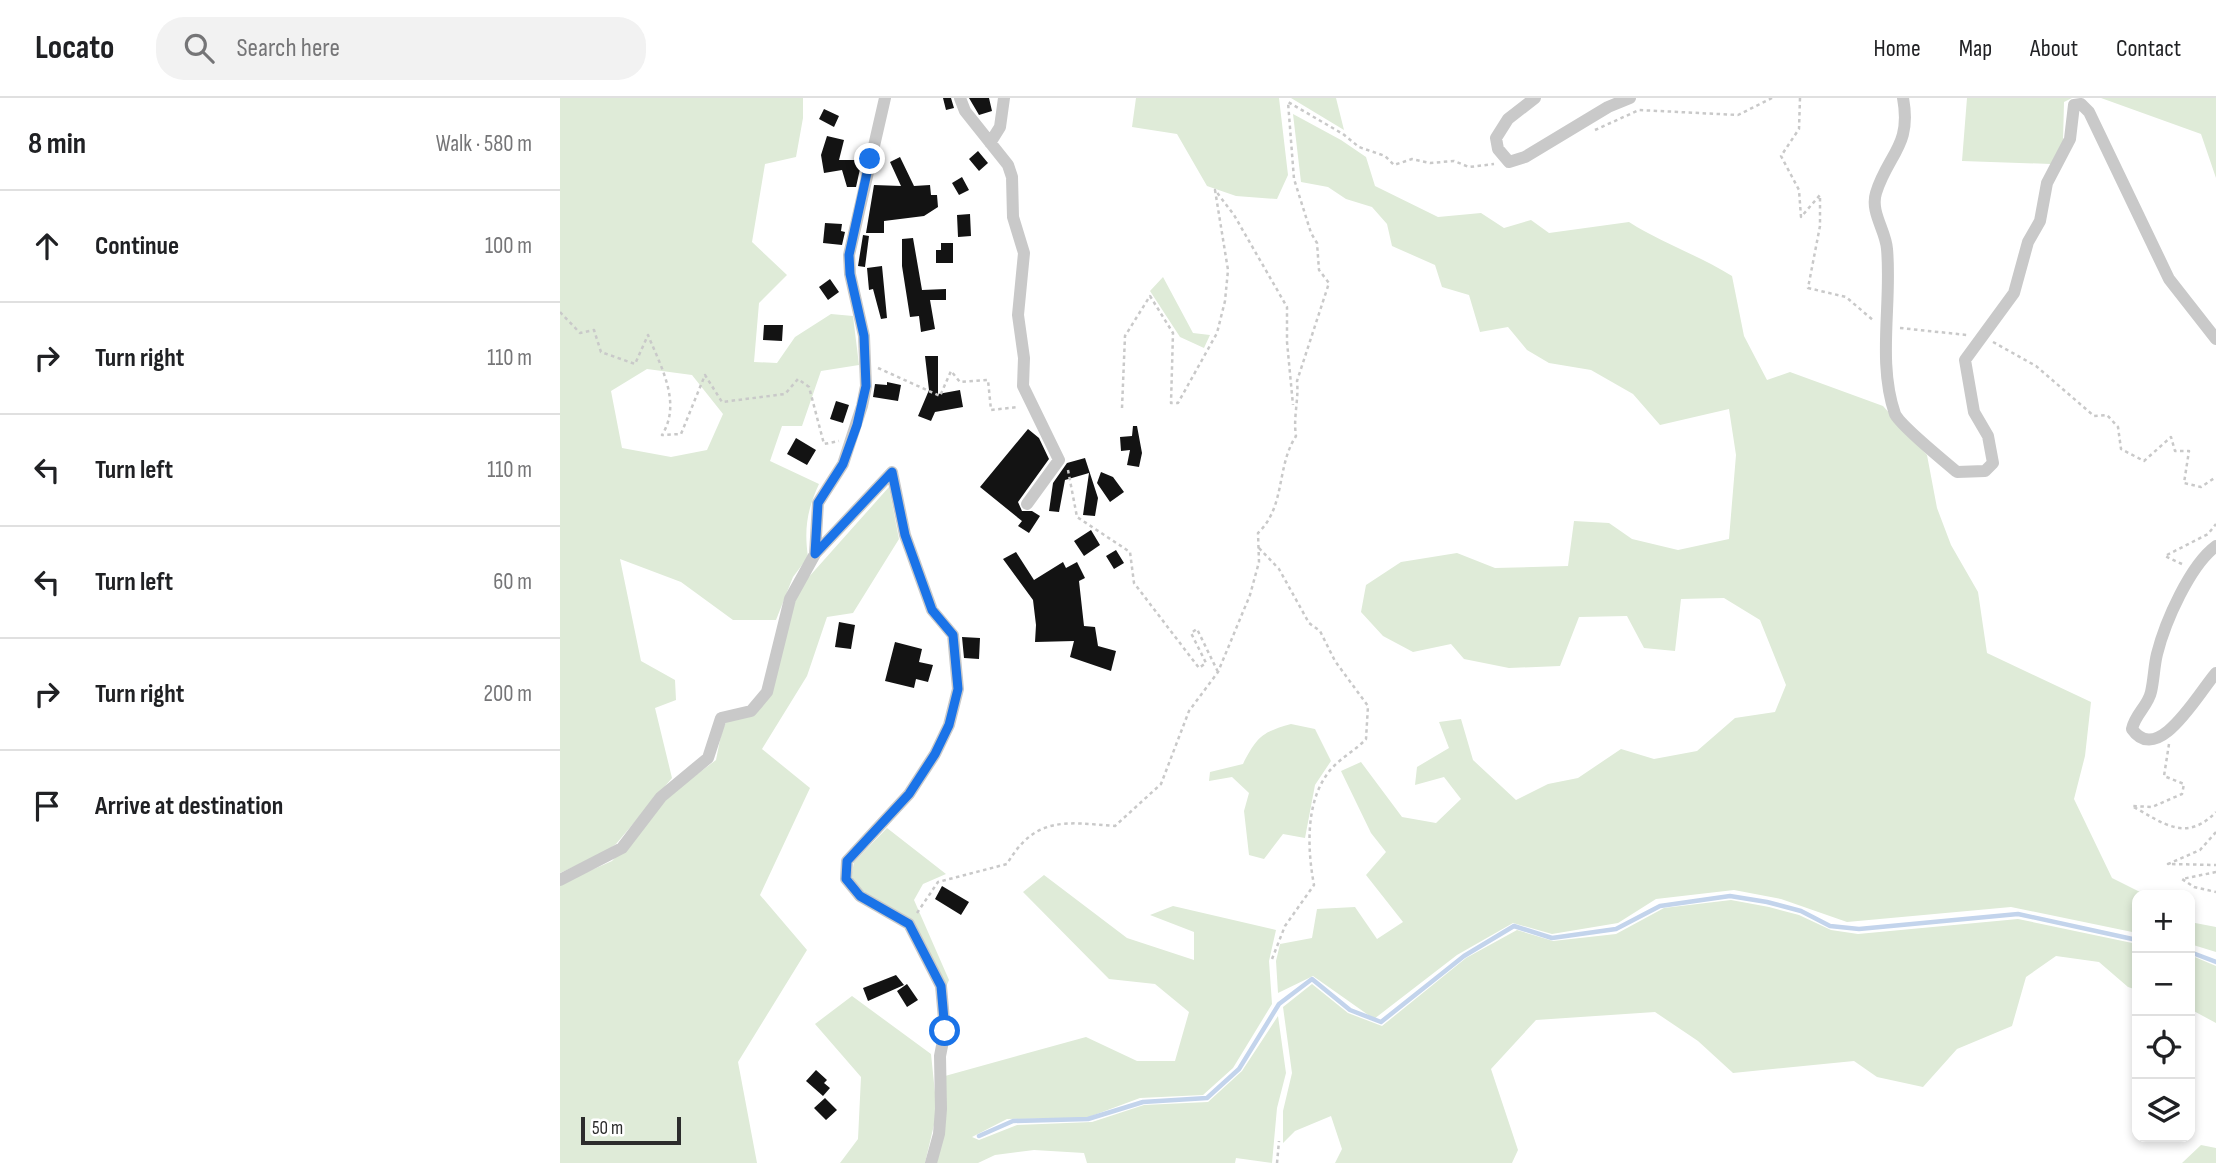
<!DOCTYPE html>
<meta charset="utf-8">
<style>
:root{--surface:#fff;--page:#f2f2f2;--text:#202124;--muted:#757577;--line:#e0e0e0}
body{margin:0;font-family:"Sofia Sans Condensed",sans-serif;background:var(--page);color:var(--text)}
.controls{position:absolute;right:21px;bottom:21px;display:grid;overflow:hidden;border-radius:14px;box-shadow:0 4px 10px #0003}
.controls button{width:63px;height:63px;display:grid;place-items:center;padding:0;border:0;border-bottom:2px solid var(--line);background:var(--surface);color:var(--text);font:35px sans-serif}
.scale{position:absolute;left:21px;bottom:18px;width:100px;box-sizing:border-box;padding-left:7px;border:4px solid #2c2c2c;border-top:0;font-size:19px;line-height:24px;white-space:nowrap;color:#2c2c2c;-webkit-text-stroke:5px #fff;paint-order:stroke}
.stop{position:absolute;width:21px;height:21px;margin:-16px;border:5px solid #1a73e8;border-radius:50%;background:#fff}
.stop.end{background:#1a73e8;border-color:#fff;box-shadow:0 2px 7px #0008}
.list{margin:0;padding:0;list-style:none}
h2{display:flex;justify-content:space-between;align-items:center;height:91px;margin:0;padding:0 28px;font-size:30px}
h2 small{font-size:23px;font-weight:400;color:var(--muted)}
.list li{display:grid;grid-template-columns:46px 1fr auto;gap:21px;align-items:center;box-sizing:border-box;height:112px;padding:0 28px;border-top:2px solid var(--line)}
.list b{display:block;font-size:26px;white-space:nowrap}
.list em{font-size:23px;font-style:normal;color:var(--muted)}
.icon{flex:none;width:38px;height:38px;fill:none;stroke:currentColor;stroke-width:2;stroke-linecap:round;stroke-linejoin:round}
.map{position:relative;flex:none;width:1656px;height:1065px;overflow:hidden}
header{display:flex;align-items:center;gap:42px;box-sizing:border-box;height:98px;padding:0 35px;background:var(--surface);border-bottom:2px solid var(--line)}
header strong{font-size:33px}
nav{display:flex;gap:38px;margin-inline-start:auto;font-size:24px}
.search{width:490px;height:63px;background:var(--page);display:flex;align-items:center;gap:18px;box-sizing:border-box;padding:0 24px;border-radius:28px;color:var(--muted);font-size:26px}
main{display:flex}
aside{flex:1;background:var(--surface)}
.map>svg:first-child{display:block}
</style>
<header>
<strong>Locato</strong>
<div class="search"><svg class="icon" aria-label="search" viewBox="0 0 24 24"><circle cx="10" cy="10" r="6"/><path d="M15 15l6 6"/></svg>Search here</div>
<nav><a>Home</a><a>Map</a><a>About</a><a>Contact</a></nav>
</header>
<main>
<aside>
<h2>8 min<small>Walk · 580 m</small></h2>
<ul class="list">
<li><svg class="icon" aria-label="ahead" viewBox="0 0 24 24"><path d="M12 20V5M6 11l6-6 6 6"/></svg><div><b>Continue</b></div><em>100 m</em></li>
<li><svg class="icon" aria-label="right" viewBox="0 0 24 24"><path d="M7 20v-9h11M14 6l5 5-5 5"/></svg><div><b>Turn right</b></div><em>110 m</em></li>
<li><svg class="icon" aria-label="left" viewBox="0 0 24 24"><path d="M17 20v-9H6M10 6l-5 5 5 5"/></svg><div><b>Turn left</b></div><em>110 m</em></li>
<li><svg class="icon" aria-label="left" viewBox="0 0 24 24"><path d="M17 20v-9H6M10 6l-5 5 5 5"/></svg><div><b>Turn left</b></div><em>60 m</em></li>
<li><svg class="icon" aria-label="right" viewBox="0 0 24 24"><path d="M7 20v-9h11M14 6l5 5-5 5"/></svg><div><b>Turn right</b></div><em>200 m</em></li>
<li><svg class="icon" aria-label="arrive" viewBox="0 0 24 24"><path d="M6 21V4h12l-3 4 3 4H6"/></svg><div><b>Arrive at destination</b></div></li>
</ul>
</aside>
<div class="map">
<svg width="1656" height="1065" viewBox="0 0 1656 1065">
<rect width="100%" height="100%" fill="#fff"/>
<path fill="#dfebd8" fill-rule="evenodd" d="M0,0h243v20l-7,39 -31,7 -13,78 35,33 -28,28 -5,59 23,1 18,-26 36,-23 22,2 6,49 -38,6 -19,55h-20l-12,35 49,23c-12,26 -15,45 -11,73l-15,20 -17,43h-43l-52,-38 -61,-23 21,102 34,19 1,20 -21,8 17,70 -56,66 -16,11 -40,18zM87,271l45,6 31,39 -16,36 -36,7 -49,-9 -11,-57z
M576,0h143l9,77 -11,24 -41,-3 -29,-10 -30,-52 -45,-7z
M731,0h45l8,32z
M1407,0h105l-8,4 -1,39 -12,23 -89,-3z
M1541,0h115v80l-15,-44z
M733,16l48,26 25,17 9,29 63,31 43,-4 23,15 27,-8 18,13 80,-11c33,21 69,33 103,54l12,60 23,44 23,-8 93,34 44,49 10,53 14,37 27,47 9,61 104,49 -6,54 -11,43 38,79 34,17h-9v38l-126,-26 -164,15 -66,-23 -47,-9 -78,9 -38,24 -66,11 -39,-11 -56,32 -83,64 -61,-43 -35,17 -2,-32 4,-17 32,-6 5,-29 38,-2 22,32 26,-17 -37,-47 20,-23 -15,-19 -30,-62 20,-9 41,55 34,6 25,-24 -17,-22 -29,8 2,-18 32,-19 -10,-26 22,-3 12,41 43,40 32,-16 30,-6 43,-29 33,10 43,-8 38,-33 40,-6 11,-27 -26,-65 -36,-22 -43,1 -6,52 -31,-3 -17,-32 -48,1 -19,49 -51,2 -45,-9 -13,-15 -38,8 -30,-16 -22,-24 5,-27 35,-23 56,-9 38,15 73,-2 6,-45 35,2 23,16 46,11 51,-11 7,-84 -7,-46 -69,16 -27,-31 -42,-24 -42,-7 -22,-13 -19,-23 -28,5 -11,-37 -27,-8 -7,-22 -43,-19 -5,-22 -15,-17 -26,-8 -18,-12 -27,-5z
M603,179l30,56 17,2 -6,13 -24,-11 -30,-46z
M329,389l10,52 -46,74 -26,4 -20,59 -45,73 48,39 -50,107 47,55 -69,112 19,101h-197v-279l52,-23 60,-68 44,-33 6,-30 6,-11 31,-10 40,-121z
M731,626l24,5 16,32 -16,24 -10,53 -22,-4 -19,25 -15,-4 -5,-44 5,-18 -17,-16 -23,4 1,-9 33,-8c14,-27 19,-32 48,-40z
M327,730l59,46 -23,10 -9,16 35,80 -3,7 -36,-68 -49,-29 -10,-12 3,-16z
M484,777l83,63 67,22v-28l-44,-17 23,-9 103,24 -7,31 3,43 -39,64 -30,27 -63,3 -54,20 -79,1 -35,18 7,3 38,-15 75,-3 52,-17 64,-3 34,-31 36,-55 8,57 -9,35 -5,55 -36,-5 -1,5h-148l-3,-10 -50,-3 -39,5 -17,8h-41l8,-87 141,-39 51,24h38l14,-49 -34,-28 -46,-5 -86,-87z
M1171,802l38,7 30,8 32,15 27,4 160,-15 119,25v46l-9,-3 -29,-25 -43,-6 -30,21 -14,49 -55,23 -34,38 -46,-10 -23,-16 -121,12 -35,-32 -43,-29 -119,8 -45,49 27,81 -6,13h-177l7,-14 -11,-33 -36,15 -12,12v-32l9,-38 -9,-66 29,-23 36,29 34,13 84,-68 51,-28 36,11 63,-7 48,-26z
M1630,824l26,5v25l-26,-8z
M1630,857l26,11v57l-26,-14z
M292,898l79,58 6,58 -12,51h-85l18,-24 3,-62 -46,-53z
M1641,1047l15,3v15h-34z"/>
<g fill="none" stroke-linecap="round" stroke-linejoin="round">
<path stroke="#c3d4ec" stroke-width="4.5" d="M1630,854l26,10
M419,1038l34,-15 75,-2 55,-17 64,-4 32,-29 40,-65 33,-25 38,31 31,12 83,-66 50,-30 38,12 64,-9 44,-23 70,-10 37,6 34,9 29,15 29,3 159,-15 119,26"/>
</g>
<path fill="#131313" d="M383,0h8l3,10 -8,2z
M409,0h20l3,13 -13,4z
M264,11l15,7 -5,11 -15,-8z
M267,38l17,4 -5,20h23l-6,27h-9l-5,-17 -18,3 -3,-18z
M418,53l10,12 -9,8 -10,-12z
M340,59l14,29 16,-1 1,10h6l1,12 -14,9 -40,5v12h-18l8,-48 27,1 -11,-24z
M402,79l7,13 -10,5 -7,-12z
M410,116l1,22 -13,1 -1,-22z
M265,125l17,1 -1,7 4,1 -3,13 -19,-2z
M303,137l6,1 -4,31 -7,-1z
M353,140l9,52 24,-1v11h-16l5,29 -14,3 -2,-16 -9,1 -8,-51v-27z
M381,145h12v20h-17v-13h5z
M322,168l5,52 -6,1 -8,-30 -4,1 -2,-22z
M270,181l9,13 -11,8 -9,-13z
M204,227h19l-1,16 -19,-1z
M365,258h13v38l22,-4 3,17 -28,5 -4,9 -13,-5 11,-26z
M327,284l14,3 -3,16 -25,-4 2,-13 12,1z
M276,303l13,4 -6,18 -13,-4z
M573,328h4l5,27 -3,14 -12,-2 3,-15 -9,1 -1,-14 12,-1z
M468,331l11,9 10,21 -31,43 4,9h10l8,5 -11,17 -11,-7 4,-5 -42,-34z
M236,340l20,12 -9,15 -20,-11z
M525,360l13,40 -3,18 -12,-1 6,-42 -24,7 -6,32 -10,-1 4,-28 14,-20z
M541,374l12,5 11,15 -14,10 -13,-19z
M531,432l9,15 -16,11 -10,-15z
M556,452l8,13 -10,6 -8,-13z
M456,454l18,28 29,-18 3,6 11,-6 8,16 -6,3 5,45 11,1 3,19 18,5 -5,20 -41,-14 4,-16 -39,1 1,-17 -3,-25 -30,-41z
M279,524l16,3 -4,24 -16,-2z
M402,539l18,1 -1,21 -15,-1z
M335,544l27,7 -3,13 14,3 -5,17 -12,-3 -2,9 -29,-7z
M382,788l27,16 -8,13 -26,-16z
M336,877l8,10 -36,16 -5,-13z
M347,886l11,16 -11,7 -10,-16z
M256,972l11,10 -3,3 6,5 -7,8 -17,-15z
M265,1000l12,12 -11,10 -12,-12z"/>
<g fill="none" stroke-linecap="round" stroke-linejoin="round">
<path stroke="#c9c9c9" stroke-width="2.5" stroke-dasharray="3.5 3.5" stroke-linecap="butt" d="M1240,0l-1,31 -18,27 18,34 2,27 19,-22v31l-12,62 38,9 28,24
M1035,32l44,-20 99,5 34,-17
M0,214l20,21 14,-3 7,22 34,12 13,-29c13,32 34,68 14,100l19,-1 24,-59 17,27 63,-8 13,-15 11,8 15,57 15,-3
M1340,230l67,7
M1433,244l43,24 58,50 13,-1 11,12 3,22 23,12 27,-24 4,14h14l-5,32 17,4 15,-10
M318,270l62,28 11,-25 9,11 28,-2 3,30 27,-3
M562,310l3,-72 25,-40 23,37 -2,70h7l39,-70 8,-32 3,-31 -13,-80 19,25 53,92v35l6,63
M508,372l9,47 53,35 4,31 65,85 7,-5 -15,-30 6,-4 21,43
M699,450l20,21 30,54 11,8 15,30 33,45 -2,33c-10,11 -24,18 -34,29 -27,30 -25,80 -18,117l-29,41 -13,33
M1622,466l-17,-8 43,-22 8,-10
M1609,646l-5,32 20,8 -2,10 -30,13 -20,-1c31,17 54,37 84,6
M1656,734l-16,18 -32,14 48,1
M1656,774l-34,7 12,8 22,5
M357,815l21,-31 69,-18c28,-48 58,-42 108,-38l46,-42 28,-73 29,-39 32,-77 9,-33 -1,-29c28,-27 18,-66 38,-97 -3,-19 3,-36 1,-55l32,-98 -10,-13 -2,-27 -6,-10 -17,-54 -6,-77 55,32 16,13 26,9 9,9 18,-6 18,4 24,-2 15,6 25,-3
M717,1065l2,-22"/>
<path stroke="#c9c9c9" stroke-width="12" d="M400,0l5,13 43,54 4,12 1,40 11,36 -6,62 6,43 -1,28 36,74 -32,44
M975,0l-27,21 -12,19 2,11 11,13 16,-5 83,-50 22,-9
M1343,0c9,48 -15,56 -27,95 -6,19 10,38 11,56 5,54 -10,113 8,165 5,11 50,48 62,58l28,-1 8,-8 -5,-27 -14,-24 -9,-52 49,-67 14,-51 12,-21 7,-38 23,-44 4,-34 7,-1 8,8 80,167 47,60
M430,45l10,-16 4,-29
M1656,448c-26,19 -51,76 -59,108 -3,12 -3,25 -6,38 -3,14 -16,22 -19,37 26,38 67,-37 84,-56
M255,456l77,-82 13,63 27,75 21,25 5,54 -9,36 -14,29 -26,40 -62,67 -1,18 14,17 49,28 32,62 4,45 -5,25 1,53 -2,25 -8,29
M0,782l62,-32 39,-51 47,-39 13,-40 30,-7 16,-19 23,-93 25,-45 3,-51 25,-39 19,-58 4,-20 -2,-50 -14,-62 -1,-19 36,-157"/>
</g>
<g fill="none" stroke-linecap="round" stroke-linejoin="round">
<path stroke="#1a73e8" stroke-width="9" d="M310,61l-21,96 1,19 14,62 2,50 -9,39 -14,39 -25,39 -3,51 77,-82 13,63 27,75 21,25 5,54 -9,36 -14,29 -26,40 -62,67 -1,18 14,17 49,28 32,62 4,45"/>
</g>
</svg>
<div class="controls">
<button>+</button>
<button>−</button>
<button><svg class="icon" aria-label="locate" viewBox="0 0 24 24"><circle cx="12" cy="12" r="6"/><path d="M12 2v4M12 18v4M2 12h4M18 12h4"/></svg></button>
<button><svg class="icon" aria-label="layers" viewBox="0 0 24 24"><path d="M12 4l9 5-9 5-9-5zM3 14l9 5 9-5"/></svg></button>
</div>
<div class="scale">50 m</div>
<div class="stop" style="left:385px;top:933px"></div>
<div class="stop end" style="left:310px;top:61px"></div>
</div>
</main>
